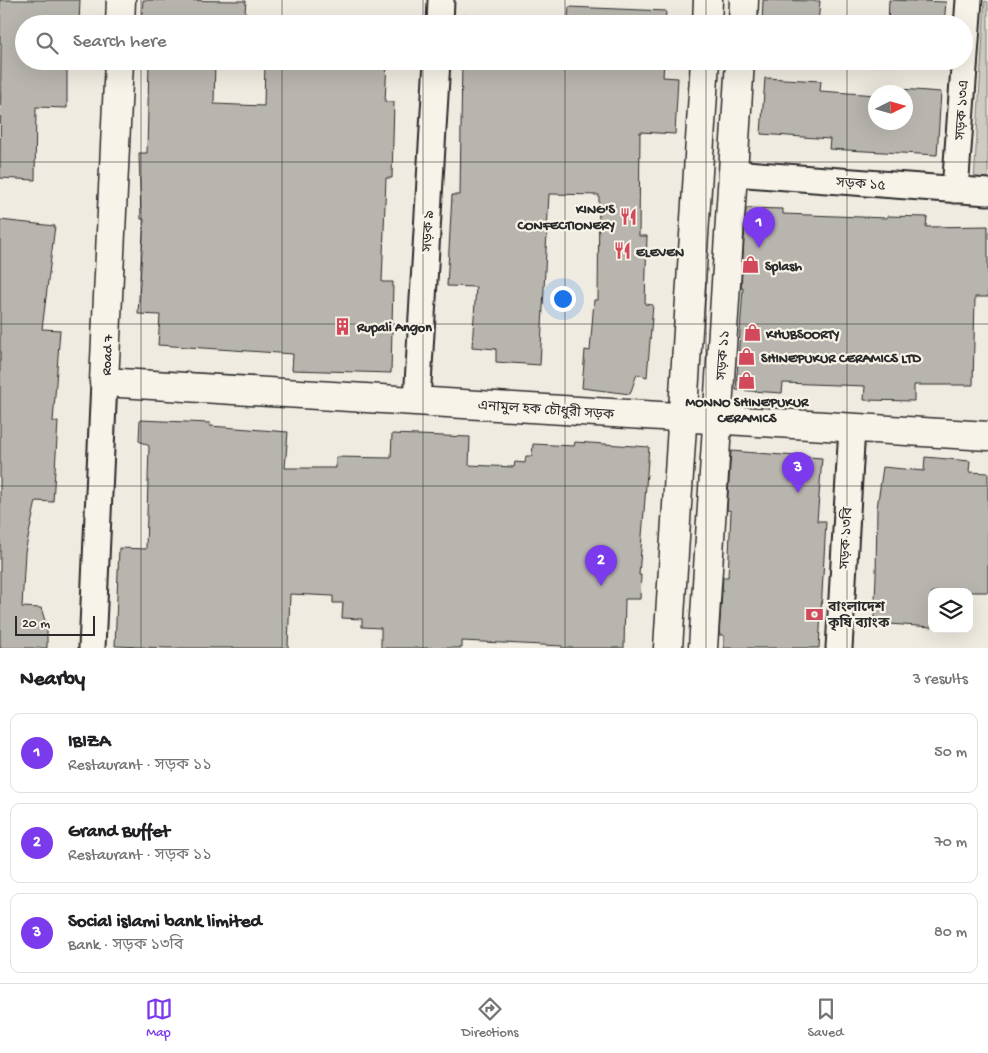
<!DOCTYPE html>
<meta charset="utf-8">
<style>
:root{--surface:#fff;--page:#f6f6f6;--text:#202124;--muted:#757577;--line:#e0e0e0;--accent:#7c3aed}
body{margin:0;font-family:"Gochi Hand","Noto Sans Bengali",sans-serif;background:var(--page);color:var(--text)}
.controls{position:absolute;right:15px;bottom:15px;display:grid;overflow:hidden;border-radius:10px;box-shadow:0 5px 20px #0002}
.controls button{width:45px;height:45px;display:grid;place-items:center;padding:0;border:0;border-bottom:1px solid var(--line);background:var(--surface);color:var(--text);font:25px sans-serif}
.compass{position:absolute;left:868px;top:85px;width:45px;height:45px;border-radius:50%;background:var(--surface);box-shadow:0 5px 20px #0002;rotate:85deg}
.scale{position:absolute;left:15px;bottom:12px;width:80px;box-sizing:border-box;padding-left:5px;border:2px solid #2b2b2b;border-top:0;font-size:14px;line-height:18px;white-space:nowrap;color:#2b2b2b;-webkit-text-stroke:4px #f7f3e8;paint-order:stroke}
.you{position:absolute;left:562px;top:298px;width:18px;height:18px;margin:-12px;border:4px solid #fff;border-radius:50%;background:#1a73e8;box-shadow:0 0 0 8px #1a73e833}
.badge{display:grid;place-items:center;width:32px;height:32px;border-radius:50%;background:var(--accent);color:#fff;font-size:16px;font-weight:700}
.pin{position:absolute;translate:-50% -41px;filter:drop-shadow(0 1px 2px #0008)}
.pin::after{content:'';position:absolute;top:26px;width:18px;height:15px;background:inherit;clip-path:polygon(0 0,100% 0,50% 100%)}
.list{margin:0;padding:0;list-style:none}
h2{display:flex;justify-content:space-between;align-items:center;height:65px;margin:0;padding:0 20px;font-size:21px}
h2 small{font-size:16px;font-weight:400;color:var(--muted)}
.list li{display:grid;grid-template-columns:32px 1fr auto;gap:15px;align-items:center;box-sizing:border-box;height:80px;margin:0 10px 10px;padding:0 10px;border:1px solid var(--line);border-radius:10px}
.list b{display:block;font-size:19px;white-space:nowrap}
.list p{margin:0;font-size:16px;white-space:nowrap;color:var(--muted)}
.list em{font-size:16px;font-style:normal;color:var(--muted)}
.icon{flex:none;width:28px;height:28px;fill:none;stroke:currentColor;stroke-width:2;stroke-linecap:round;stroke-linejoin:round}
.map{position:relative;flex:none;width:988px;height:648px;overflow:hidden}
.search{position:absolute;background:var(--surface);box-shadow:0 5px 20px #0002;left:15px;right:15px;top:15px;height:55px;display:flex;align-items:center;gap:12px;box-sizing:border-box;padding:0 18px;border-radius:28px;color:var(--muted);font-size:19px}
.sheet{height:335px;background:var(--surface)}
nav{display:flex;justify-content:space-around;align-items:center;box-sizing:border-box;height:70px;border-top:1px solid var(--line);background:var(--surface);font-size:14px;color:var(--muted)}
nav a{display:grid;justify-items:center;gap:2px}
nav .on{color:var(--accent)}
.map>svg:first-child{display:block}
</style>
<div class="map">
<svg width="988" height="648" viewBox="0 0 988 648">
<rect width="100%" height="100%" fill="#efebe0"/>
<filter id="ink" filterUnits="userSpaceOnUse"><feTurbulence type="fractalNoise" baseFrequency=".02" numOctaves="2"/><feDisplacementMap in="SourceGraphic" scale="10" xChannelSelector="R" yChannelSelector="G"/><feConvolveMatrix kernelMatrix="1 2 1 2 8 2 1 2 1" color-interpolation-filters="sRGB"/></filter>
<g filter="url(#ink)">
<path fill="#cfcbc2" stroke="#7d7b76" d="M985,1l3,1v180h-14z"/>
<path fill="#b8b5ae" stroke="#2b2b2b" d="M0,0h80l-1,24h-55v37h43v47l-31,-1 -1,73 -35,-2 1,-135h-1z
M143,0l103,1 -2,23h-103z
M763,0l57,1 -2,23h-56z
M889,0l57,2 -2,22h-56z
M569,7l97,4 -1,13h-201v-9l104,4z
M149,61h66l-1,43 50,2 1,-45h122l-2,41h9l-2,76h-6l-4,104h11l-2,91 -99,-3 1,-16 -135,-9 2,-30 -22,-1 6,-95h-3l-2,-66h8z
M462,61h202l-1,16 15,1 -3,56 -35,-2 -1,104h8l-2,68 8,1 -6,72 -10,-3 -7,20 -48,-6 3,-38 5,1 4,-51h4l1,-105 -50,-1 -9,171 -44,-3v-13l-24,-2 4,-60 -29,-1 5,-91h8z
M765,78l56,3 -1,10 56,4v27h30v-30h-5v-3l40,3 -4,63 -108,-6 1,-10 -69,-5z
M746,208l37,1v5l104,4v-2l40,1 -1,10 62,-1v71h-13l-2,88h-59v16l-50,-1 1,-14 -82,-3 -1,10 -46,-3 7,-102h-2z
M0,220l55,6 -13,103 18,1 -7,92h5l-5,80 -17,-1 -11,51 -3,55 19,1 6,19v21h-47z
M140,420l70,3v3l78,6 -3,36h51v-11l55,1 1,-24 78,3 -1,28 45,2 1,-5 10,1 1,-7h6l1,-12 41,2 1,-4 74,5 -10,128h2l-1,24h-15l-1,49h-62v-2l-100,-5v7h-81v-20l-19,-1v-8l-20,-1 1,-15h-10v-7l-43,-2 -2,54h-122l-51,-2 4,-98 27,1 3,-103 -10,-5z
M731,451l91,7 -5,63h9l-7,127h-95v-13h-5l4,-58h5l3,-66 -4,-1z
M925,457l45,4 -1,11 19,1v119h-56v35l-58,-4 2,-47 1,-68 6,-41 41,4z"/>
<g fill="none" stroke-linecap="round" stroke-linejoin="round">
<defs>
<path id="minor" d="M440,24l1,-24
M733,173l255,19
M955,190l14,-190
M417,401l20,-340
M92,648l12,-266
M839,648l13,-220"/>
<path id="tertiary" d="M120,24l1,-24
M119,61l-15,321 884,54"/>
<path id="secondary" d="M707,24l1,-24
M743,24l1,-24
M668,648l37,-587
M703,648l37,-587"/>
</defs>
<use href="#minor" stroke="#2b2b2b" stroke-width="29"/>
<use href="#tertiary" stroke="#2b2b2b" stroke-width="31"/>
<use href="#secondary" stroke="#2b2b2b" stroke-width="31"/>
<use href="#minor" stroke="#f7f3e8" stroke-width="25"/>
<use href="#tertiary" stroke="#f7f3e8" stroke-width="28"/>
<use href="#secondary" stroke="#f7f3e8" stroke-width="28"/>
</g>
</g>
<path fill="none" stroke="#2b2b2b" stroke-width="1" stroke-opacity="0.55" d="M141,0v24M282,0v24M423,0v24M565,0v24M706,0v24M847,0v24M141,61v587M282,61v587M423,61v587M565,61v587M706,61v587M847,61v587M0,162h988M0,324h988M0,486h988"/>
<defs>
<symbol id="restaurant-bare" viewBox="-9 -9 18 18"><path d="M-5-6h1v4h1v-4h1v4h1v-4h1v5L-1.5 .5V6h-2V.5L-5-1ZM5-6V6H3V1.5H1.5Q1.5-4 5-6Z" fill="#d1495b" stroke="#f7f3e8" stroke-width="2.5" paint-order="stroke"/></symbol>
<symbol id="shop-bare" viewBox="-9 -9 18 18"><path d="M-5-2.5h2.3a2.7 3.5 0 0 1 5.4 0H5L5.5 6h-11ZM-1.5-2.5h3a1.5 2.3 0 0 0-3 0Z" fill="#d1495b" stroke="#f7f3e8" stroke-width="2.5" paint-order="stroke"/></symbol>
<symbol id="building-bare" viewBox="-9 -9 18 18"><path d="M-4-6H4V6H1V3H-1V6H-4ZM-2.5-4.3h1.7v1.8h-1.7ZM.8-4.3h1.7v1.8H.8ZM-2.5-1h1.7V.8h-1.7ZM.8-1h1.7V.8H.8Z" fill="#d1495b" stroke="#f7f3e8" stroke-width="2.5" paint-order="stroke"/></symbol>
<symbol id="bank-bare" viewBox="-9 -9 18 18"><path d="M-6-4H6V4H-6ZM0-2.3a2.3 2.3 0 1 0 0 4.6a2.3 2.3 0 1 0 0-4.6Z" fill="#d1495b" stroke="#f7f3e8" stroke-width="2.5" paint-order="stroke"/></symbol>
</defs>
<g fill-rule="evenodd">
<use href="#restaurant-bare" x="616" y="204" width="25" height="25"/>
<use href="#restaurant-bare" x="610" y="238" width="25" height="25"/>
<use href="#shop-bare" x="738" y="252" width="25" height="25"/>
<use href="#building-bare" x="330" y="314" width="25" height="25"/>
<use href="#shop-bare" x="740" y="320" width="25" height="25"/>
<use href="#shop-bare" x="734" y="344" width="25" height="25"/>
<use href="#shop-bare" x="734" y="368" width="25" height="25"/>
<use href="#bank-bare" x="802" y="602" width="25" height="25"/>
</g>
<g text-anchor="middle" stroke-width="4.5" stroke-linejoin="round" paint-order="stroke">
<g font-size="14" fill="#2b2b2b" stroke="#f7f3e8">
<text transform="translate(961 110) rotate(-86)" y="5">সড়ক ১৩এ</text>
<text transform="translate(861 183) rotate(4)" y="5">সড়ক ১৫</text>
<text transform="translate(427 231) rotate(-87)" y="5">সড়ক ৯</text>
<text transform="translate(106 355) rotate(-87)" y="5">Road 7</text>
<text transform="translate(722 355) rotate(-86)" y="5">সড়ক ১১</text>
<text transform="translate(546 409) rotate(4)" y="5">এনামুল হক চৌধুরী সড়ক</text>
<text transform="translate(845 538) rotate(-87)" y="5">সড়ক ১৩বি</text>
</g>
<g font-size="14" font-weight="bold" fill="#2b2b2b" stroke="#f7f3e8" text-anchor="start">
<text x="615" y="213" text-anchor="end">KING'S<tspan x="615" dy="16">CONFECTIONERY</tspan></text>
<text x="636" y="256">ELEVEN</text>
<text x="765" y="270">Splash</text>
<text x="357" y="331">Rupali Angon</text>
<text x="766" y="338">KHUBSOORTY</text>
<text x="761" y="362">SHINEPUKUR CERAMICS LTD</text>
<text x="747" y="406" text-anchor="middle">MONNO SHINEPUKUR<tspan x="747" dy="16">CERAMICS</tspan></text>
<text x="828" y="611">বাংলাদেশ<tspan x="828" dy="16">কৃষি ব্যাংক</tspan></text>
</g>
</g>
</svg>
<div class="controls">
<button><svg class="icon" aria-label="layers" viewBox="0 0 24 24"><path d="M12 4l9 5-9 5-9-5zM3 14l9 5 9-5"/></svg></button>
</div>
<svg class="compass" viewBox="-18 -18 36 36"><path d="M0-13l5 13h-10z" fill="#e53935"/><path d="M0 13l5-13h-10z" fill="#757577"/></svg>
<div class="scale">20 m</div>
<div class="you"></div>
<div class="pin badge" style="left:759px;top:248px">1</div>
<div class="pin badge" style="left:601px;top:586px">2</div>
<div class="pin badge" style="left:798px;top:493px">3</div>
<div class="search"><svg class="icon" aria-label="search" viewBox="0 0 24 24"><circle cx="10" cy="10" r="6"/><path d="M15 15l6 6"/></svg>Search here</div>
</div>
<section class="sheet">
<h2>Nearby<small>3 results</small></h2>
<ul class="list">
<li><span class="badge">1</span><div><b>IBIZA</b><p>Restaurant · সড়ক ১১</p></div><em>50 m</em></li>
<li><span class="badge">2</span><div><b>Grand Buffet</b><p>Restaurant · সড়ক ১১</p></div><em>70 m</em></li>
<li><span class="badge">3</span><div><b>Social islami bank limited</b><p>Bank · সড়ক ১৩বি</p></div><em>80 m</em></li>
</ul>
</section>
<nav>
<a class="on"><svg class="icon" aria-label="map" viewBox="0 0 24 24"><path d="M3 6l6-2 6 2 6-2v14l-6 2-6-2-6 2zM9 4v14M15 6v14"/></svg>Map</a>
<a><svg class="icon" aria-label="directions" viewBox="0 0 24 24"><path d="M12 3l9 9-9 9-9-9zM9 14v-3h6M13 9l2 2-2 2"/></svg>Directions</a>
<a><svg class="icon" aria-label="saved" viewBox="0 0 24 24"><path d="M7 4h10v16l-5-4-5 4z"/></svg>Saved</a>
</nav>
